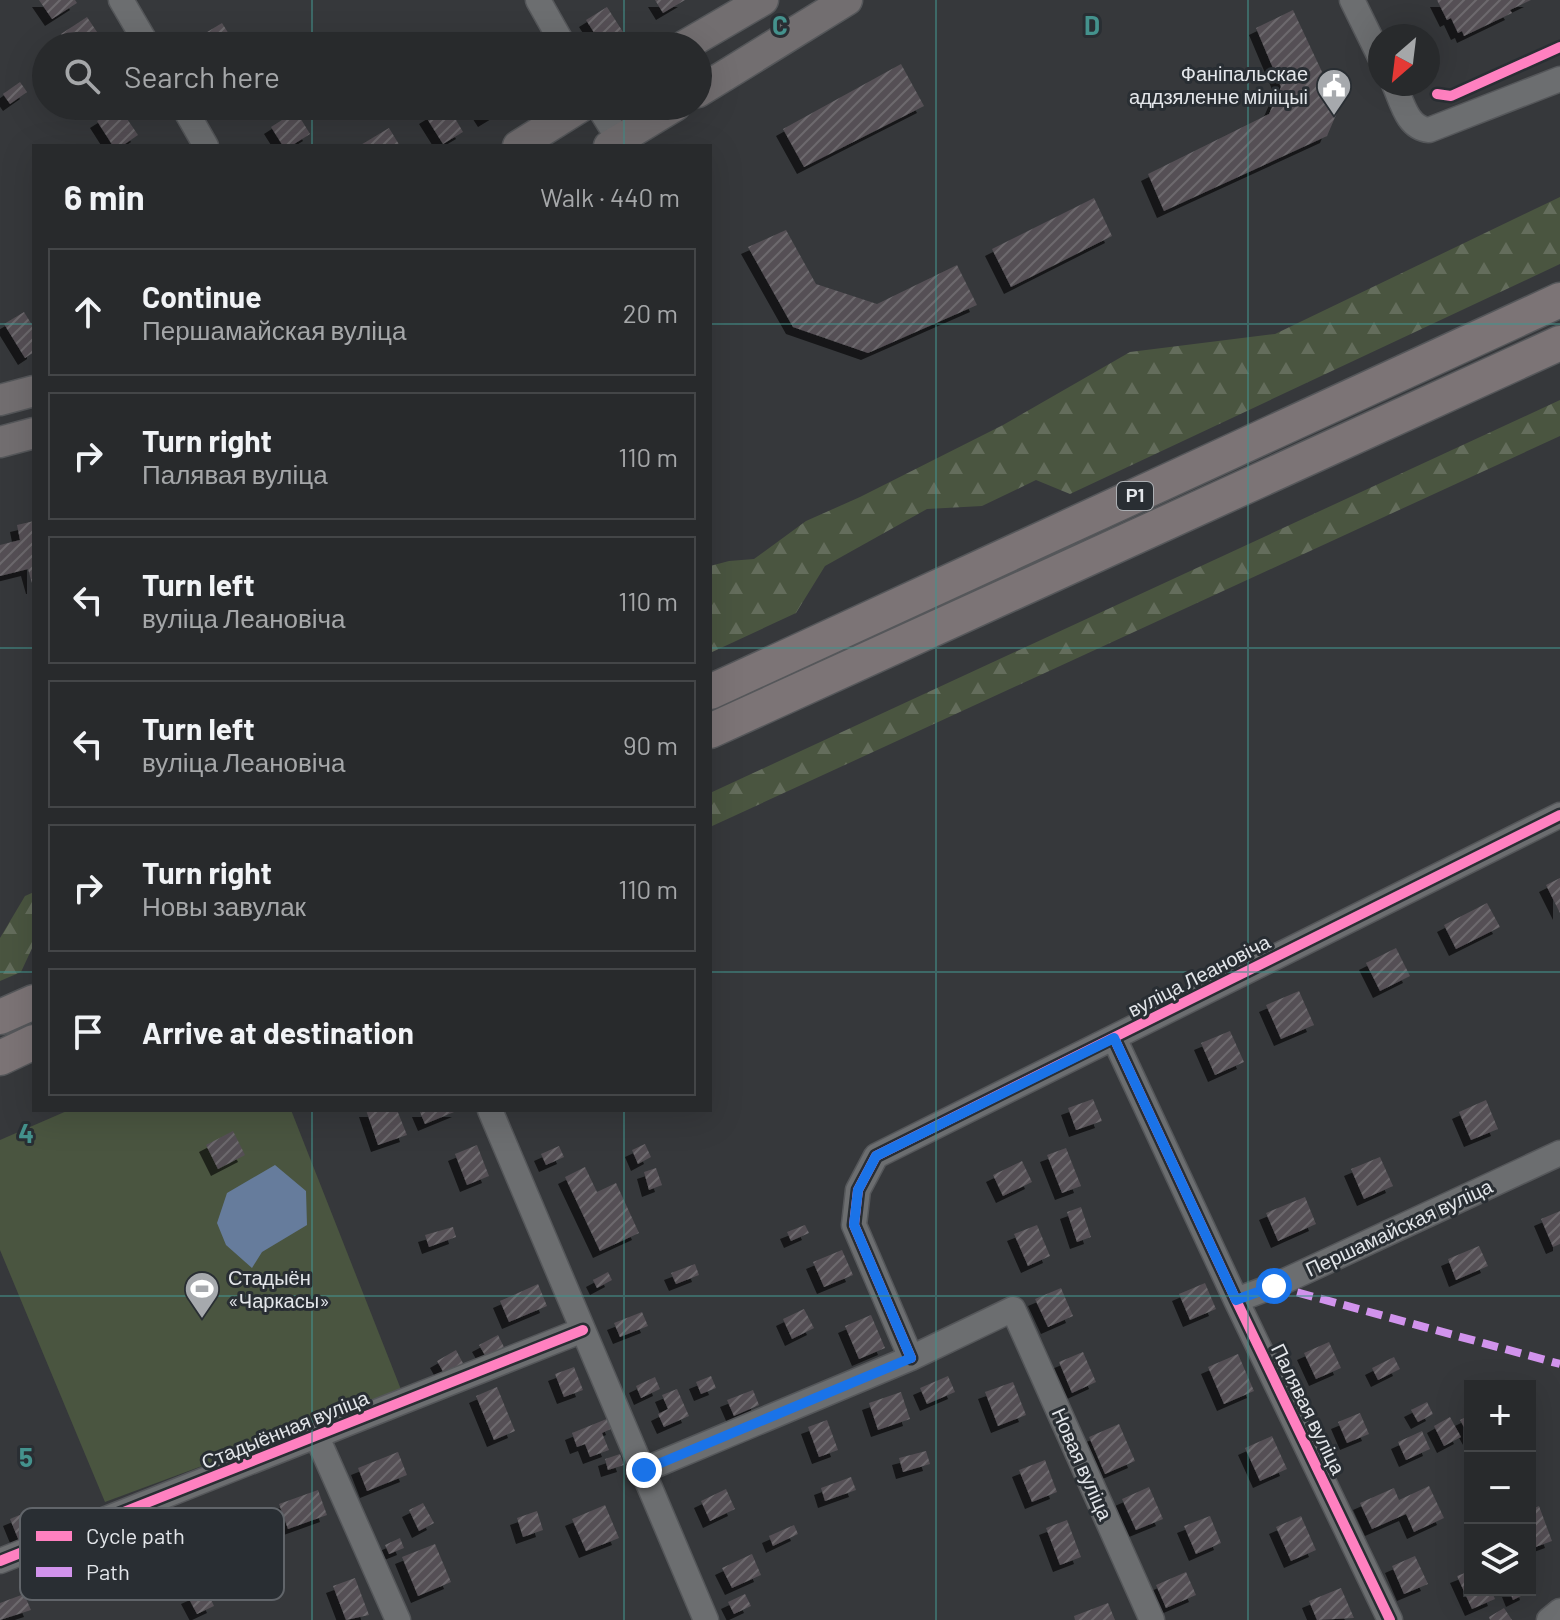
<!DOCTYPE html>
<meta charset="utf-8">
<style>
:root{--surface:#282a2c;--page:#343638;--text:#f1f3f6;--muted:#a5a7a9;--line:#444648}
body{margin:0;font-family:Barlow,sans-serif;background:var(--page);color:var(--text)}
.controls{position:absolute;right:24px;bottom:24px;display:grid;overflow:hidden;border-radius:0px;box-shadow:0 8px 32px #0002}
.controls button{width:72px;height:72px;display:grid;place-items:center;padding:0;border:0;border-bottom:2px solid var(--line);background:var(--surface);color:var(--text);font:40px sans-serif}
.compass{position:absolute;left:1368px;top:24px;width:72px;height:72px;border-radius:50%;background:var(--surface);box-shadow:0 8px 32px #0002;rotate:208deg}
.stop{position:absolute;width:24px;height:24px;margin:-18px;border:6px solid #1a73e8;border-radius:50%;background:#fff}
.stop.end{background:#1a73e8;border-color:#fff;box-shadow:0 2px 8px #0008}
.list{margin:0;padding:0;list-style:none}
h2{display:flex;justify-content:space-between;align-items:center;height:104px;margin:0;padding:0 32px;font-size:34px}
h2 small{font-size:26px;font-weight:400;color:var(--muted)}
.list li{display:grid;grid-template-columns:52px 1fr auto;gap:24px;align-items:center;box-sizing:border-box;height:128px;margin:0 16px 16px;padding:0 16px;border:2px solid var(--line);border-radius:0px}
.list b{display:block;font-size:30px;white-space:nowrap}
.list p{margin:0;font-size:26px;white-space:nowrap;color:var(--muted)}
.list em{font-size:26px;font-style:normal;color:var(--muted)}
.icon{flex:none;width:44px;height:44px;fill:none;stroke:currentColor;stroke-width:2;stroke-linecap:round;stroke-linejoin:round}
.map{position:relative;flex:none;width:1560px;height:1620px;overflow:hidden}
.search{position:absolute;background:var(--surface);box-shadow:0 8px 32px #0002;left:32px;top:32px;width:680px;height:88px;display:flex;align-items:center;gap:20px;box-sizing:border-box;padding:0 28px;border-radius:44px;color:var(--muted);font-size:30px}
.panel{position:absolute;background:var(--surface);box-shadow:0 8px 32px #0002;left:32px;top:144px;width:680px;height:968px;border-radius:0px}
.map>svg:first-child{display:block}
</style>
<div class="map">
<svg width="1560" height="1620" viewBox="0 0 1560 1620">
<defs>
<pattern id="forest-firs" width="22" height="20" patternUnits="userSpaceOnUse" patternTransform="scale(2)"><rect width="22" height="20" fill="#4a5540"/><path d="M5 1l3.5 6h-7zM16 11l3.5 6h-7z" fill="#646d5c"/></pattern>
<pattern id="building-hatch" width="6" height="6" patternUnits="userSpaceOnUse" patternTransform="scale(2)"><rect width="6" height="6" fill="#555055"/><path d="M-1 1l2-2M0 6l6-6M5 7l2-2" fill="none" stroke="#6d696e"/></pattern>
<filter id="shadow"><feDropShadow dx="-7" dy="7" stdDeviation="0" flood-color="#0009"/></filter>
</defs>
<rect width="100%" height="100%" fill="#36383b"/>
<path fill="url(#forest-firs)" d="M1560,197v67l-490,230 -34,-14 -54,26 -55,3 -102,57 -29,47 -86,40v-87l19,-5 25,-2 52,-38 54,-24 143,-72 127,-73 145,-18z
M1560,400v36l-850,391v-34z
M34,892v52l-13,28 -21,9v-43l25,-42z"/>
<path fill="#4a5540" d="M69,1110h222l111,282 -297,110 -105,-252v-110z"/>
<path fill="#667c9c" d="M275,1165l31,26 1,34 -45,27 -10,16 -26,-23 -9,-22 10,-30z"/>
<path fill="url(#building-hatch)" filter="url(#shadow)" d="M39,0h36l2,3 -25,16z
M655,0h30l-22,13z
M1437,0h94l-21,10 2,3 -48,23 -2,-5 -4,2 -7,-15 -4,2z
M607,7l16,25 -21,13 -16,-25z
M1293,10l46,98 -12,28 -163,75 -16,-37 121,-60 12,-27 -25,-59z
M87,17l18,27 -4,2h-33l-7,-12z
M222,23l12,19 -7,4h-22l-6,-9z
M901,64l23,42 -120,61 -21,-38z
M20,82l7,10 -17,12 -7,-10z
M444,106h4l15,26 -20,12 -17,-27z
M476,106h32l-23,14z
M119,107l19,28 -16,11h-9l-16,-25z
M296,111l14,23 -19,12h-8l-12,-19z
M389,128l11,18h-41z
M1094,198l18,38 -101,51 -19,-38z
M786,230l30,54 61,20 80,-39 20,40 -109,48 -75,-26 -45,-80z
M24,312l10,16v24l-9,6 -21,-34z
M34,521v66h-1l-5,-18 -28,7v-31l20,-5 -3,-15z
M1560,878v35l-14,-28z
M1487,903l13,24 -44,22 -12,-24z
M1396,948l14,28 -30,15 -14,-28z
M1299,991l15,34 -33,14 -15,-34z
M1230,1031l14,31 -29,13 -14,-32z
M1093,1099l9,22 -26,9 -8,-22z
M1486,1100l12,29 -27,11 -12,-28z
M366,1110h31l10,25 -29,10z
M419,1110h40l-34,14z
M233,1131l12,24 -27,14 -12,-24z
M645,1144l6,13 -13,7 -6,-14z
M477,1145l12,31 -22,9 -12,-31z
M559,1146l5,11 -18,8 -5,-11z
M1066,1148l15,38 -19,7 -15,-38z
M1380,1157l13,29 -29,13 -13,-30z
M1022,1161l10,21 -29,14 -10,-21z
M585,1167l12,25 19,-9 23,50 -39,18 -35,-74z
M656,1168l6,17 -13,5 -5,-18z
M1305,1197l11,27 -38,17 -12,-28z
M1081,1207l10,30 -14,5 -10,-30z
M1560,1211v33l-7,3 -12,-28z
M805,1225l4,8 -18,8 -4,-9z
M1037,1225l13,31 -22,10 -14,-32z
M453,1227l3,10 -27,10 -4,-12z
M1479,1246l9,20 -32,14 -8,-21z
M842,1250l11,25 -29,12 -11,-25z
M695,1264l4,11 -23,9 -5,-11z
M608,1272l4,8 -15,8 -4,-8z
M1205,1283l11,26 -26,11 -11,-26z
M538,1284l9,22 -38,16 -9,-21z
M1061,1288l12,28 -25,11 -13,-28z
M804,1309l10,19 -22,11 -9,-20z
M642,1312l6,14 -28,11 -6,-14z
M871,1315l14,33 -26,11 -14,-33z
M498,1335l6,12 -18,10 -7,-12z
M1329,1342l12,26 -25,11 -12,-26z
M456,1350l8,15 -19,10 -8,-14z
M1083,1352l13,30 -24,11 -13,-31z
M1238,1354l16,37 -30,13 -16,-37z
M1394,1357l6,12 -22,11 -6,-12z
M574,1367l9,23 -19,7 -9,-23z
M711,1376l5,12 -15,6 -5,-12z
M948,1376l7,16 -28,12 -7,-16z
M655,1377l5,12 -19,9 -5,-12z
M1013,1382l13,33 -28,11 -13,-34z
M497,1387l18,44 -21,9 -18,-44z
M677,1389l12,27 -25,11 -6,-13 10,-5 -6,-14z
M753,1390l6,15 -25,11 -7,-16z
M901,1392l9,27 -32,11 -9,-27z
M1427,1402l6,12 -15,8 -7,-12z
M1360,1413l9,21 -22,9 -9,-21z
M1470,1415v23l-10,-18z
M1450,1417l11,20 -17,9 -10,-20z
M609,1418l4,10 -11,5 7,17 -19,7 -5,-13 -8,3 -5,-14z
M827,1420l11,30 -19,7 -11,-30z
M1119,1424l16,37 -30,13 -16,-37z
M1422,1431l8,18 -24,11 -8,-18z
M1272,1436l15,33 -27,12 -15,-33z
M926,1451l4,13 -27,8 -4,-14z
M398,1452l9,23 -40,16 -9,-23z
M620,1454l4,11 -16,5 -3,-11z
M1045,1460l12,32 -25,10 -13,-32z
M851,1477l5,13 -31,11 -4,-13z
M1429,1486l15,32 -30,14 -8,-18 -34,15 -12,-26 34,-15 5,12z
M1149,1487l14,32 -27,11 -14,-31z
M726,1489l9,20 -25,12 -9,-20z
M318,1490l9,25 -39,14 -9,-25z
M423,1503l11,20 -15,8 -10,-21z
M605,1505l14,33 -33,13 -14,-32z
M1539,1506l13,35 -22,8v-39z
M537,1511l6,19 -20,7 -6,-19z
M22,1514l9,22 -12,5 -9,-22z
M1210,1516l11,27 -25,11 -12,-28z
M1301,1516l15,34 -25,11 -15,-34z
M1067,1520l14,37 -21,8 -14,-37z
M794,1525l4,9 -25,12 -4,-10z
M400,1538l4,10 -15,6 -4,-9z
M435,1544l16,38 -33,14 -16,-39z
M752,1554l9,21 -29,13 -10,-20z
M1415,1556l13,28 -24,10 -12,-28z
M1470,1571v19h21l4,9 -23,10 -15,-33z
M1186,1572l10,23 -30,13 -10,-23z
M355,1578l14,37 -23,5 -13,-34z
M1341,1588l13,30 -37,2 -8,-19z
M206,1589l8,17 -17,8 -9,-17z
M1509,1590h17l1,3 -14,7z
M24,1594l7,16 -31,10v-17z
M745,1594l6,12 -17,8 -6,-12z
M1108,1603l7,17h-40l-1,-4z
M1504,1608l8,12h-22l-1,-3z"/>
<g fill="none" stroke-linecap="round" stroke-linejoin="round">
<defs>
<path id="minor" d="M121,0l27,46
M538,0l26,46
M1352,0l28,57
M1394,84c8,18 13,44 35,46l131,-51
M183,106l23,40
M598,106l21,34
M1114,1038l122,262 154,320
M490,1110l216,510
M1236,1300l38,-14 286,-133
M911,1358l-57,-133 4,-35 18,-34 684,-341
M317,1437l81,183
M644,1470l267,-112 102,-49 139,311
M0,1561l583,-231
M1549,1620l11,-9"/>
<path id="major" d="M684,46l79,-46
M698,92l149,-92
M518,146l64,-40
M609,146l66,-40
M0,400l34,-9
M0,442l34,-9"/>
<path id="highway" d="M710,692l850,-392
M710,731l850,-388
M0,1017l34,-15
M0,1058l34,-16"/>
</defs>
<use href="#minor" stroke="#55575a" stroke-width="27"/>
<use href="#major" stroke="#55575a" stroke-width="33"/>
<use href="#highway" stroke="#55575a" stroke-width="37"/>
<use href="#minor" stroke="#6c6e70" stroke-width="24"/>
<use href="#major" stroke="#726e70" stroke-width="30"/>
<use href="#highway" stroke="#7c7476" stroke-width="34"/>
<path stroke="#d193ec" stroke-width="8" stroke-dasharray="16 8" stroke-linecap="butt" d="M1274,1286l286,78"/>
<defs>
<path id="cycleway" d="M1437,94l14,2 109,-49
M1114,1038l122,262 154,320
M911,1358l-57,-133 4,-35 18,-34 684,-341
M0,1561l583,-231"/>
</defs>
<use href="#cycleway" stroke="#292e33" stroke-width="15"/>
<use href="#cycleway" stroke="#ff80c0" stroke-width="10"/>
</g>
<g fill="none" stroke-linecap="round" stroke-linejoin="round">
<path stroke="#1a73e8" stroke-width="10" d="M644,1470l267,-112 -57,-133 4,-35 18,-34 238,-118 122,262 38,-14"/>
</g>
<path fill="none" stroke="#44928d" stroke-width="2" stroke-opacity="0.55" d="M312,0v46M624,0v46M936,0v1620M1248,0v1620M312,106v40M624,106v40M0,324h34M710,324h850M0,648h34M710,648h850M0,972h34M710,972h850M312,1110v510M624,1110v510M0,1296h1560"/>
<defs>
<symbol id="civic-pin" viewBox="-11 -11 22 30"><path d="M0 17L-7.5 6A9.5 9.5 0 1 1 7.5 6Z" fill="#a6a9ad" stroke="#292e33"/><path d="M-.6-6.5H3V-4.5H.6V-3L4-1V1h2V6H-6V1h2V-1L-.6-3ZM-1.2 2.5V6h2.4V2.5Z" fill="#fff"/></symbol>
<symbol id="stadium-pin" viewBox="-11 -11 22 30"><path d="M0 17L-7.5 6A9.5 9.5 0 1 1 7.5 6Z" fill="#a6a9ad" stroke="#292e33"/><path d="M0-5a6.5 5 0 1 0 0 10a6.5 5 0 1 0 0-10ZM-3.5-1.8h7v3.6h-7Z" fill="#fff"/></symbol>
</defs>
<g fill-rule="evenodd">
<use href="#civic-pin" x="1314" y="66" width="40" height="54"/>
<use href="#stadium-pin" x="182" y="1269" width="40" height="54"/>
</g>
<g text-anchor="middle" stroke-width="6" stroke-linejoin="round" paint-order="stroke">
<rect fill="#292e33" stroke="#abafb3" stroke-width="2" x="1117" y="482" width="36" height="28" rx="6"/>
<g font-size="18" font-weight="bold" fill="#e3e6ea">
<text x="1135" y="502">Р1</text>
</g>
<g font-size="20" fill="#e3e6ea" stroke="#292e33" text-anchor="end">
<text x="1308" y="81">Фаніпальскае<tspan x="1308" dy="23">аддзяленне міліцыі</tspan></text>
<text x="228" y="1285" text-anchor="start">Стадыён<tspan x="228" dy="23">«Чаркасы»</tspan></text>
</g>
<g font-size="20" fill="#e3e6ea" stroke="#292e33">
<text transform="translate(1199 976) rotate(-27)" y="7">вуліца Леановіча</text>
<text transform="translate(1399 1228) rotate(-25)" y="7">Першамайская вуліца</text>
<text transform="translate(1308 1409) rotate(64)" y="7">Палявая вуліца</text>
<text transform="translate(285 1430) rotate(-22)" y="7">Стадыённая вуліца</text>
<text transform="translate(1082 1464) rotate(66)" y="7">Новая вуліца</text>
</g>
</g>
<rect x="20" y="1508" width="264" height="92" rx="12" fill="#292e33" stroke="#61656a" stroke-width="2"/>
<rect x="36" y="1531" width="36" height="10" fill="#ff80c0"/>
<rect x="36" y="1567" width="36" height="10" fill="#d193ec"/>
<g font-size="22" fill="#e3e6ea">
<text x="86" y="1544">Cycle path</text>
<text x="86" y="1580">Path</text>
</g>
<g font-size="26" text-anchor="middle" font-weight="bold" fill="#44928d" stroke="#292e33" stroke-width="6" stroke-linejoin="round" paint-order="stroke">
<text x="780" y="35">C</text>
<text x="1092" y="35">D</text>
<text x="26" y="1143">4</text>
<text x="26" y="1467">5</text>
</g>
</svg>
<div class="controls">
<button>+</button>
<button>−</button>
<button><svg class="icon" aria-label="layers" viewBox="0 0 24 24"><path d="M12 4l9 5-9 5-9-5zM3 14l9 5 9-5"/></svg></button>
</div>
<svg class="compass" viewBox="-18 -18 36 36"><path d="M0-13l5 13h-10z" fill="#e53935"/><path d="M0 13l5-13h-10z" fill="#a5a7a9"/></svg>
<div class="stop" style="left:1274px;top:1286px"></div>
<div class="stop end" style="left:644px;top:1470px"></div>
<div class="search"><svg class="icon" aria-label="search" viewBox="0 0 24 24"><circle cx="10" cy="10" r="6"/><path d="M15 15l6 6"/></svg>Search here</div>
<section class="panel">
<h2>6 min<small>Walk · 440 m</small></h2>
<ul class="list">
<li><svg class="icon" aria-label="ahead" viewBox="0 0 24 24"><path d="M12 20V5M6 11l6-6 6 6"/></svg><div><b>Continue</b><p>Першамайская вуліца</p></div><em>20 m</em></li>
<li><svg class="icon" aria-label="right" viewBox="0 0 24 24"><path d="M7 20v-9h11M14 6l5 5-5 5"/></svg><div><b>Turn right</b><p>Палявая вуліца</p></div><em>110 m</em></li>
<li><svg class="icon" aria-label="left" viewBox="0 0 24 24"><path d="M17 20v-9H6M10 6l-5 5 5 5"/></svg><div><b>Turn left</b><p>вуліца Леановіча</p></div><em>110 m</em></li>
<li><svg class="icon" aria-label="left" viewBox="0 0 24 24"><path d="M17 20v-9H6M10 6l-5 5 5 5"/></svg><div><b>Turn left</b><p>вуліца Леановіча</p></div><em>90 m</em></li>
<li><svg class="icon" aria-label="right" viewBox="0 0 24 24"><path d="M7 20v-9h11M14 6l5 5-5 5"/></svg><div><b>Turn right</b><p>Новы завулак</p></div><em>110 m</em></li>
<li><svg class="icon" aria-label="arrive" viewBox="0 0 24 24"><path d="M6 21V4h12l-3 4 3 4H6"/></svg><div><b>Arrive at destination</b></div></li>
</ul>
</section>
</div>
